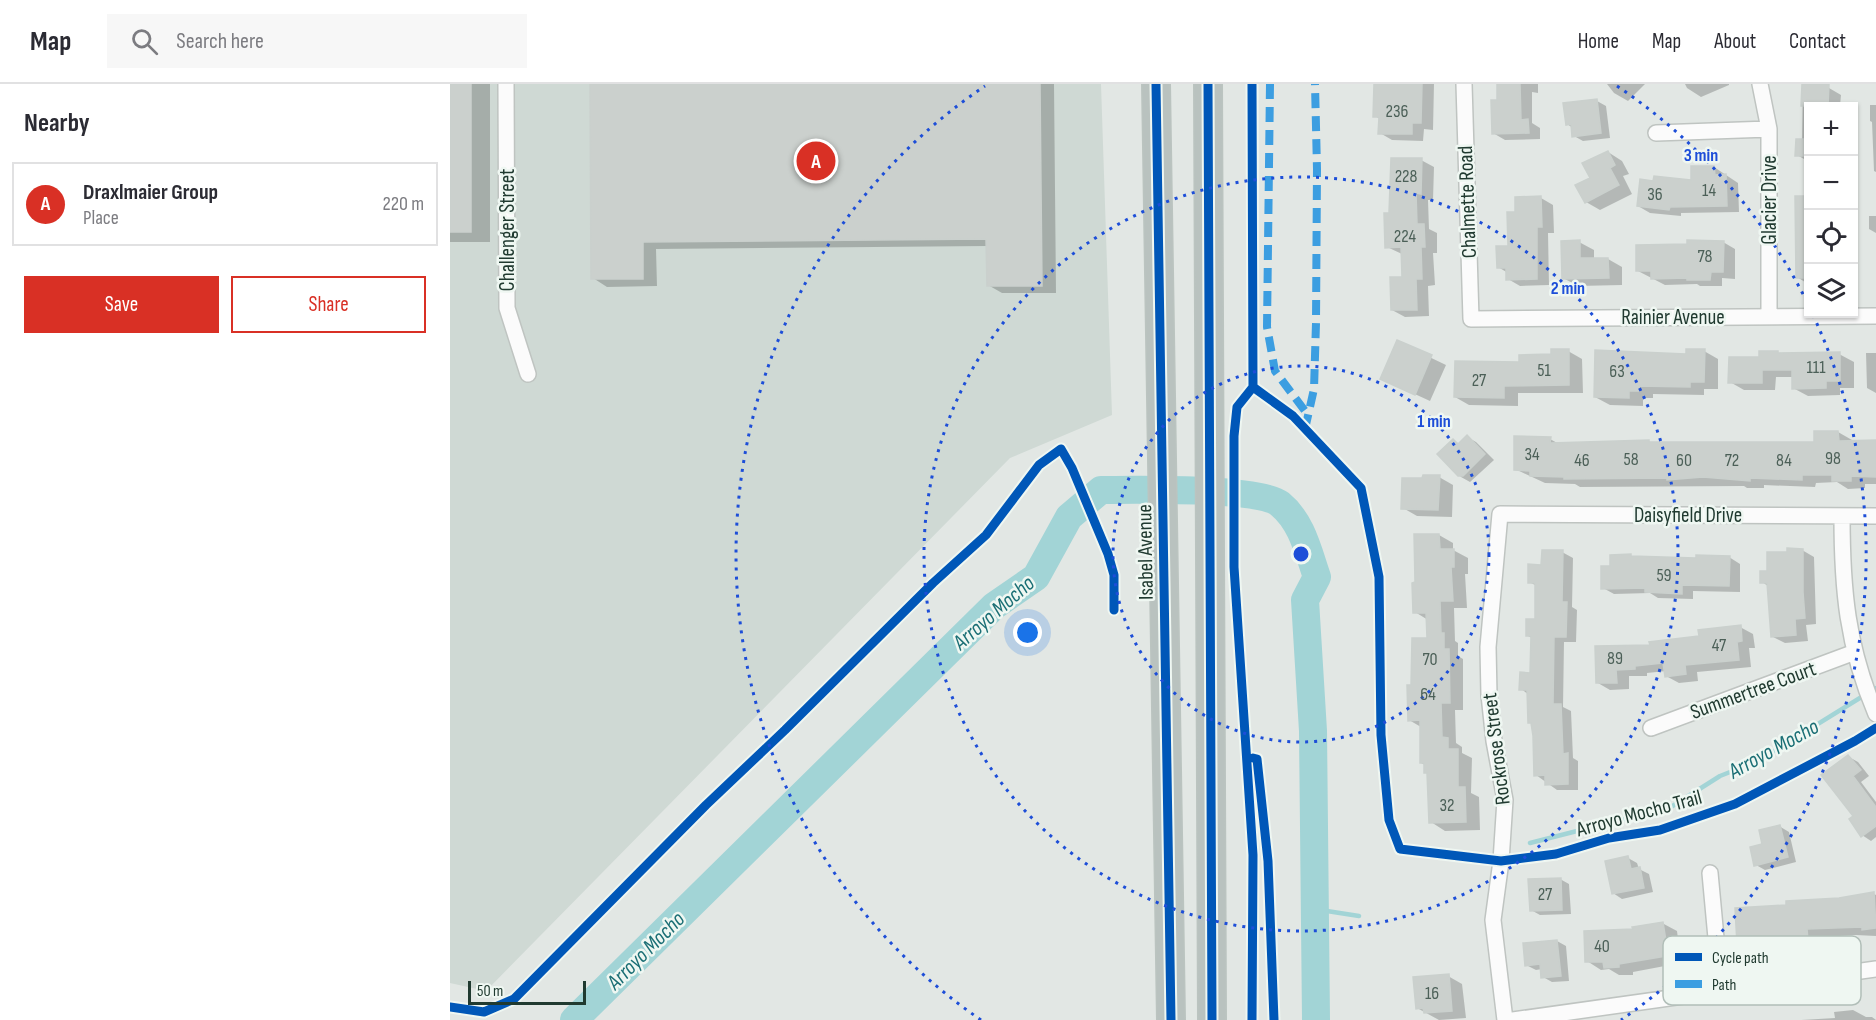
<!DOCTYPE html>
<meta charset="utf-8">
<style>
:root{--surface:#fff;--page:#f7f7f7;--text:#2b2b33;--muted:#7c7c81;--line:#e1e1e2;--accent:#d93025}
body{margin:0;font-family:"Sofia Sans Condensed",sans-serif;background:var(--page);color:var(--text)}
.controls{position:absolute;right:18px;top:18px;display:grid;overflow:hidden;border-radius:0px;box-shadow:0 2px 4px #0004}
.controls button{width:54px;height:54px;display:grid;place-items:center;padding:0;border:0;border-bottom:2px solid var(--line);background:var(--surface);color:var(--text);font:30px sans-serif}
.scale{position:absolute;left:18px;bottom:15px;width:118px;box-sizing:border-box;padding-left:6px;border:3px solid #203a30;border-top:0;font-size:16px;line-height:21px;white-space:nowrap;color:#203a30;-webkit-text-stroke:4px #eff7f2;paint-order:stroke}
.you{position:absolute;left:578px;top:549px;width:21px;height:21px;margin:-15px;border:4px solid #fff;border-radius:50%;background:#1a73e8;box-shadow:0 0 0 9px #1a73e833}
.badge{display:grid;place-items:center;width:39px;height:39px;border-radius:50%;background:var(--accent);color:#fff;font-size:20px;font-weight:700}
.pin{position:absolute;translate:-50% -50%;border:3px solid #fff;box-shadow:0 2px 6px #0006}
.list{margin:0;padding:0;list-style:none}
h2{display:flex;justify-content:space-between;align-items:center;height:78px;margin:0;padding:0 24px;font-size:26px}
h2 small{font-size:20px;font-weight:400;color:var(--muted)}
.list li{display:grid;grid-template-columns:39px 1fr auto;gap:18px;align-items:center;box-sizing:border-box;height:84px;margin:0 12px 12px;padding:0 12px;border:2px solid var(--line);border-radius:0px}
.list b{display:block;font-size:22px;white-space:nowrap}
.list p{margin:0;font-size:20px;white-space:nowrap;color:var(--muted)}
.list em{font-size:20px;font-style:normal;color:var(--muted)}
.actions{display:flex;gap:12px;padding:18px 24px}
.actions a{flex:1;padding:14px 0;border:2px solid var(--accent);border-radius:0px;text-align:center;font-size:21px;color:var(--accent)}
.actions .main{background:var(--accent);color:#fff}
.icon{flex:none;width:33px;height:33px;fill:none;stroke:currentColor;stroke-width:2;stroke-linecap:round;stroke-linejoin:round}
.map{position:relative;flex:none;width:1426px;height:936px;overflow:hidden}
header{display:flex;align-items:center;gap:36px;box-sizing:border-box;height:84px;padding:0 30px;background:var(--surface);border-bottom:2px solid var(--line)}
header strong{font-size:28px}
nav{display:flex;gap:33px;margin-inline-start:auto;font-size:21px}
.search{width:420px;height:54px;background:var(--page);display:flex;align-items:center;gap:15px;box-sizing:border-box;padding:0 21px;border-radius:0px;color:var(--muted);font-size:22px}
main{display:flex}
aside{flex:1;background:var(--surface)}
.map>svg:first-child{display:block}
</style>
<header>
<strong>Map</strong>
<div class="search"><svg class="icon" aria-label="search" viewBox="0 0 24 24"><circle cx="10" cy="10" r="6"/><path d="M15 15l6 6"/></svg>Search here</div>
<nav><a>Home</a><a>Map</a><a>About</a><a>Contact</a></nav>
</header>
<main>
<aside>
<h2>Nearby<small></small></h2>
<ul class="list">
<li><span class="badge">A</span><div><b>Draxlmaier Group</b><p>Place</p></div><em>220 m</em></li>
</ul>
<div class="actions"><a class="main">Save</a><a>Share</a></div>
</aside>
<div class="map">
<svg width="1426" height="936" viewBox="0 0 1426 936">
<rect width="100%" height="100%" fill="#e2e7e4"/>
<path fill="#cfd9d4" d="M0,0h651l11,331 -102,43 -524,533 -36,-8z"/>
<path fill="#0003" d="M0,0h40v158h-40z
M141,0h463l2,209h-54l-14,-8v-39l-332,3 1,37 -50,1 -14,-9z
M937,0h47l-1,46 -9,-1 -1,12 -31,-1 -12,-7v-14l-5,-3z
M1048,0h40v9l-6,-1v31l8,5v11l-35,1 -12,-7 5,-32z
M1157,0h38l-17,17 -14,-8z
M1235,0h44v1l-28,12 -14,-9z
M1353,4h26l12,7 -1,11h-32v65l-4,-2v-10l-7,-4 5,-14z
M1147,17l9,5 4,32 -27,3 -9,-5 -1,-8 -6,-4z
M1420,21h6v67l-2,-1 -2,-49 -2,-1z
M1158,68l14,9 7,13 -6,2 9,18 -32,16 -14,-8 6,-23z
M971,76l13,7 -1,33h-5l1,29 8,4v20h-4l2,32 -7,1 1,30 -24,1 -13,-7 11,-32 -1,-24 -15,-7 4,-33z
M1264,83l24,16 1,29 -58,1v3l-31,-3 -12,-7 16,-23 38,-2z
M1091,114l12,7 1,28h-6l1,52 -29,1 -12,-7v-6l-10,-6 12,-20 7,-33z
M1358,114v86l-11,-7z
M1419,132h7v17l-7,-4z
M1129,158l15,8v10l14,-1 14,8v18l-44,1 -15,-8z
M1273,158l12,7v30l-13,-1v8h-22l-3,-2 -32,1 -27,-14z
M948,258l48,23 -16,36 -48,-22z
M1118,267l14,8 1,34h-65v13l-49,-1 -14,-8 66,-33z
M1254,267l14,8v30h-14v6l-51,-1v4h-10v8l-33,-1 -15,-8 93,-42z
M1416,269h10v40l-9,-5z
M1389,270l15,8v26h-14v7l-32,1 -15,-8v-11h-17l-1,13h-31l-14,-8 30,-24 21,-3z
M1388,348l14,8v2h24v42h-11v4l-17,1 -11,-7 -21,1 -1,4 -51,-2v3h-17l-3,-2 -164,1 -5,-3 -30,-1 -30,-14 35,-30 9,5 89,-3 4,2 164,1z
M1017,353l9,5 18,18 -24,22 -9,-5 -22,-23 14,-13 7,3z
M989,393l14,8 -1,32 -35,-1 -14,-8z
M989,451l14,8v7l15,8v16h-3l2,34h-13l1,33 3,2v13l5,3v51h-8l1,33 6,4v6l10,5 -1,35 8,4 1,33 -35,1 -14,-9 -2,-48 -4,-9 -4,-2v-36l-12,-7 4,-34 16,-47 -1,-19 -13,-8 2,-28z
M1352,466l12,7 2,67 -10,1 2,16 -23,2 -12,-6 -5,-51 -6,-4 6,-10 20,-18z
M1112,468l11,6 -1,49 5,3 -1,32h-12l-1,65 8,4 2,47 5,3v29h-21l-21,-15 -3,-51 -5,-30 -7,-5 10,-15 1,-36 -4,-2 8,-16 1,-34 -8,-4 14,-16z
M1279,473l11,7v28l-47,-1v8l-35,-1 -8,-5 -36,1 -11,-6 95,-29z
M1290,543l13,7 2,14h-6l2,19 -54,5 1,9 -19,2 -13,-7v-5l-19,2v3h-18v13l-19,1 -12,-7 -1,-35 54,-1 50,-9z
M1399,673l9,5 11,14 -8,6 15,20v35l-5,4 -9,-6 -7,-18z
M1329,742l10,6 7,30 -31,8 -9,-5 8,-20z
M1178,774l9,5 2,6 10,5 4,18 -31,7 -9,-6z
M1110,795l9,5 2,30 -31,1 -9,-5z
M1424,810l2,1v41l-20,-1 -35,2 1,11 -36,2v2l-15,1 -5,-2h-14l-14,-8 50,-36z
M1212,839l15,8 2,16 5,3 2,12 -53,10v3h-14l-10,-6 -8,1 -14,-9 48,-31z
M1107,857l9,5 3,35 -17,1 -9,-5 -1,-8 -6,1 -10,-5z
M998,892l14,8 4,34 -27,2 -22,-12z
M1403,926l13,7h6l4,3h-75l34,-2 -1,-6z"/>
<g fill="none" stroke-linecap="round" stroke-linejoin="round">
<path stroke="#a2d4d6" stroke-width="4.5" d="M1080,759l141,-36 49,-31 38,-15 118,-73
M864,825l45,7"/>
<path stroke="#a2d4d6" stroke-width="28" d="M124,936l420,-414 42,-29 33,-60 32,-27c33,0 158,-3 179,14 22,18 28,47 37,73l-12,23 8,131 3,289"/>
</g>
<path fill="#cbd0cd" stroke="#cad0cd" stroke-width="1.5" d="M0,0h21v148h-21z
M140,0h450l2,202h-55l-1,-47 -343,3v37h-52z
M924,0h48l-1,39h-9v11h-34l1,-17h-6z
M1047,0h23l1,36 7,-1 1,14 -37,1 -1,-34h6z
M1352,0h27l-1,22h-27z
M1147,15l4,34 -29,4 -1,-13 -5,1 -3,-22z
M1346,55h13v17h-14z
M1158,67l7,14 -5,3 9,17 -34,18 -10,-18 15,-7 -8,-15z
M941,74h31l-1,36 -5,-1 1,31h7l1,23h-4l1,32h-6l1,31h-26l-1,-33h12l-1,-30 -16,1 -1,-35h5z
M1241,82h23l1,9 11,-1 1,32 -57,1 -1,3 -32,-4 3,-27 13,2 1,-5 37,4z
M1091,112l1,31h-5v52l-31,1v-12h-9l-1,-22h12l-1,-34h8v-15z
M1345,112h14v82h-13z
M1130,156v18h28l1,20 -47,1 -1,-38z
M1237,156l37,1 -1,31h-12l-1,8h-23v-2l-36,1v-8h-15v-26l51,-1z
M947,256l35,15 -17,40 -35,-16z
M1101,265h18v36l-65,1v12l-50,-1 1,-36 64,1v-7l32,-1z
M1236,265h19l-1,33h-14v5l-51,-1v5h-10v7l-35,-1 1,-47 91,4z
M1309,267h19v2l62,-1v29h-14v7l-34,1v-19h-30v13h-34l1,-26h30z
M1364,347h24l1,10 37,-1v37l-25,-1v5h-19v-6h-30v5l-52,-2v3l-47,-4 -36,3v-2l-103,1v-2l-34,-1v-5l-16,-1v-34l37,1 -1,6 99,-3v2h165z
M1017,351l18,19 -22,22h-5l-21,-22 16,-15 5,5z
M973,391h17l-2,35 -37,-1 1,-31h20z
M964,450h25l1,15h14v18h-3l2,34h-13l1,32h3v16h5l1,54h-9l1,34 6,1v11h10v38h7l1,35 -37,1 -2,-50h-3v-10h-4v-43l-12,1 -1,-36h4l1,-47h15l-1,-25h-13l-1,-30 3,-1z
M1337,464l16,1v43l2,26 -10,1 1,16 -25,2 -4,-54h-7v-12h7v-19h20z
M1092,466h21l-1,52h5l-1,35h-12l-1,67h8l2,50 5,-1v31l-23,1v-10l-11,1 -1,-40 -2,-13h-3l-1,-33h-8l1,-18 10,1 1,-37h-5v-17h9v-36h-7v-19l13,1z
M1181,470v2l65,2v-3l34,1 -1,30 -47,-1v9l-37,-2v-4l-44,1v-23h9v-11z
M1291,541l1,16 -5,1 2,18 -54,5 1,9 -21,3 -2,-14 -28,3v3l-19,1 1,13h-21l-1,-37 55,-1 -1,-3 50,-6 -1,-6z
M1398,671l13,15 -8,6 23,31v19l-15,11 -12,-18 4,-3 -32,-41z
M1330,741l8,32 -34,9 -4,-19 12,-3 -3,-14z
M1178,772l3,13 9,-2 4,21 -32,6 -7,-33z
M1111,794l1,32 -32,1 -2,-32z
M1424,808l2,36 -14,2v-3l-55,2 1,11 -35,2v3l-18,1v-3l-18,1 -2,-36 51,-3v-4l53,-3z
M1213,838l3,19 4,-1 3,15 -54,9v3l-15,1 -1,-6h-18l-1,-31 49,-2 -1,-2z
M1107,856l4,36 -20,2 -1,-14 -15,2 -2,-23z
M999,890l3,37 -28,2 -1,-5 -7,1 -3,-32z"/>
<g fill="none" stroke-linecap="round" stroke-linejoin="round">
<defs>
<path id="street" d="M56,0l1,224 21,66
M1014,0l7,235 405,-3
M1310,0l9,45v188
M1206,49l113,-4
M1392,432c0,73 5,130 34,198
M1201,644l204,-76
M1260,789l11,119
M1055,936l-12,-100 8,-59 4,-61 -11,-59 -5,-46 -1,-48 12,-133 376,2
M1063,936l363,-51"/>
<path id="highway" d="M706,0l15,936
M758,0l4,936"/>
</defs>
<use href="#street" stroke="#bfc4c1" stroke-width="18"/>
<use href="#highway" stroke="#bbc4c0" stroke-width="30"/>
<use href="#street" stroke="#fbfbfb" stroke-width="15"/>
<use href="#highway" stroke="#b9c2bf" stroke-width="27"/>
<path stroke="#3c9ee1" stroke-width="8" stroke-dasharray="15 8" stroke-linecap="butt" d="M820,0l-3,243 8,44 33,44
M855,345l9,-40 2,-66 1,-154 -2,-85"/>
<defs>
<path id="cycleway" d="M706,0l15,936
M758,0l4,936
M803,303l40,29 68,72 18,89 2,158 8,85 11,29 101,12 55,-7 53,-16 51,-8 75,-26 120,-63 21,-13
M803,674l4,1 11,102 6,159
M0,923l34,5 30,-13 192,-194 79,-75 148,-147 53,-48 53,-70 22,-16 11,19 36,86 6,21v35
M802,936l1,-165 -19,-288v-131l3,-29 16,-20 -1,-303"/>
</defs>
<use href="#cycleway" stroke="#eff7f2" stroke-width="13"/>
<use href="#cycleway" stroke="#0057b8" stroke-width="9"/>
</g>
<g fill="none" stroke="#1d4ed8" stroke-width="3" stroke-dasharray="3 6">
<circle cx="851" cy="470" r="188"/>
<circle cx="851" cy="470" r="377"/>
<path d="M531 936A565 565 0 0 1 535 2M1167 2A565 565 0 0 1 1357 218M1363 231A565 565 0 0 1 1171 936"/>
</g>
<g text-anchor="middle" stroke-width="5" stroke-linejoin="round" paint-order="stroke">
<g font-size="18" fill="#4c6058">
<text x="947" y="33">236</text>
<text x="956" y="98">228</text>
<text x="1259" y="112">14</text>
<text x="1205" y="116">36</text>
<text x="955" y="158">224</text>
<text x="1255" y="178">78</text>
<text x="1366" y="289">111</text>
<text x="1094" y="292">51</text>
<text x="1167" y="293">63</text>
<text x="1029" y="302">27</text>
<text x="1082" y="376">34</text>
<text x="1383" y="380">98</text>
<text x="1181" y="381">58</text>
<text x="1132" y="382">46</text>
<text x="1234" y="382">60</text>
<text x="1282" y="382">72</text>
<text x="1334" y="382">84</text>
<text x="1214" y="497">59</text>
<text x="1269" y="567">47</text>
<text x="1165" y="580">89</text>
<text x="980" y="581">70</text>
<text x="978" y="616">64</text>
<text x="997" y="727">32</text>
<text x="1095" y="816">27</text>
<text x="1152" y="868">40</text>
<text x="982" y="915">16</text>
</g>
<g font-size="21" fill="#203a30" stroke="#eff7f2">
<text transform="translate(1319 116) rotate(-90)" y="7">Glacier Drive</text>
<text transform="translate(1017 118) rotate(-92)" y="7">Chalmette Road</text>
<text transform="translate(57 146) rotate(-90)" y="7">Challenger Street</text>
<text x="1223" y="240">Rainier Avenue</text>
<text x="1238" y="438">Daisyfield Drive</text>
<text transform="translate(695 468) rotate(-91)" y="7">Isabel Avenue</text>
<text transform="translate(1303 606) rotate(-20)" y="7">Summertree Court</text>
<text transform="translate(1046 665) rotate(-97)" y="7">Rockrose Street</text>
<text transform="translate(1189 729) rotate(-15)" y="7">Arroyo Mocho Trail</text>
</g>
<g font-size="22" font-style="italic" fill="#1b6f75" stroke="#eff7f2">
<text transform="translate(543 528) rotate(-41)" y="8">Arroyo Mocho</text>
<text transform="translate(1323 664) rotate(-29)" y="8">Arroyo Mocho</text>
<text transform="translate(195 866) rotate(-45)" y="8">Arroyo Mocho</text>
</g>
</g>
<rect x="1213" y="852" width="198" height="69" rx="9" fill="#eff7f2" stroke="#b1beb8" stroke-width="1.5"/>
<rect x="1225" y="869" width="27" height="8" fill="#0057b8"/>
<rect x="1225" y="896" width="27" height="8" fill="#3c9ee1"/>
<g font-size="16" fill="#203a30">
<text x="1262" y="879">Cycle path</text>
<text x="1262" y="906">Path</text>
</g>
<circle cx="851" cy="470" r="9" fill="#1d4ed8" stroke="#eff7f2" stroke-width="3"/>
<g font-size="18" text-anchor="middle" font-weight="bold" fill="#1d4ed8" stroke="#eff7f2" stroke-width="5" stroke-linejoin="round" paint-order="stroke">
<text x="1251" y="77">3 min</text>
<text x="1118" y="210">2 min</text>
<text x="984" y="343">1 min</text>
</g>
</svg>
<div class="controls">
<button>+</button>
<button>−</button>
<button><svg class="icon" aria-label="locate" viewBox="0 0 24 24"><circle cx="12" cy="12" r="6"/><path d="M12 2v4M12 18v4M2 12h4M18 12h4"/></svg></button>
<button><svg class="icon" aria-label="layers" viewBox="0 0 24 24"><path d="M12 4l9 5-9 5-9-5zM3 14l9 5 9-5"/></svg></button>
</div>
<div class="scale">50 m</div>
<div class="you"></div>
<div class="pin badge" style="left:366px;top:77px">A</div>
</div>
</main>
